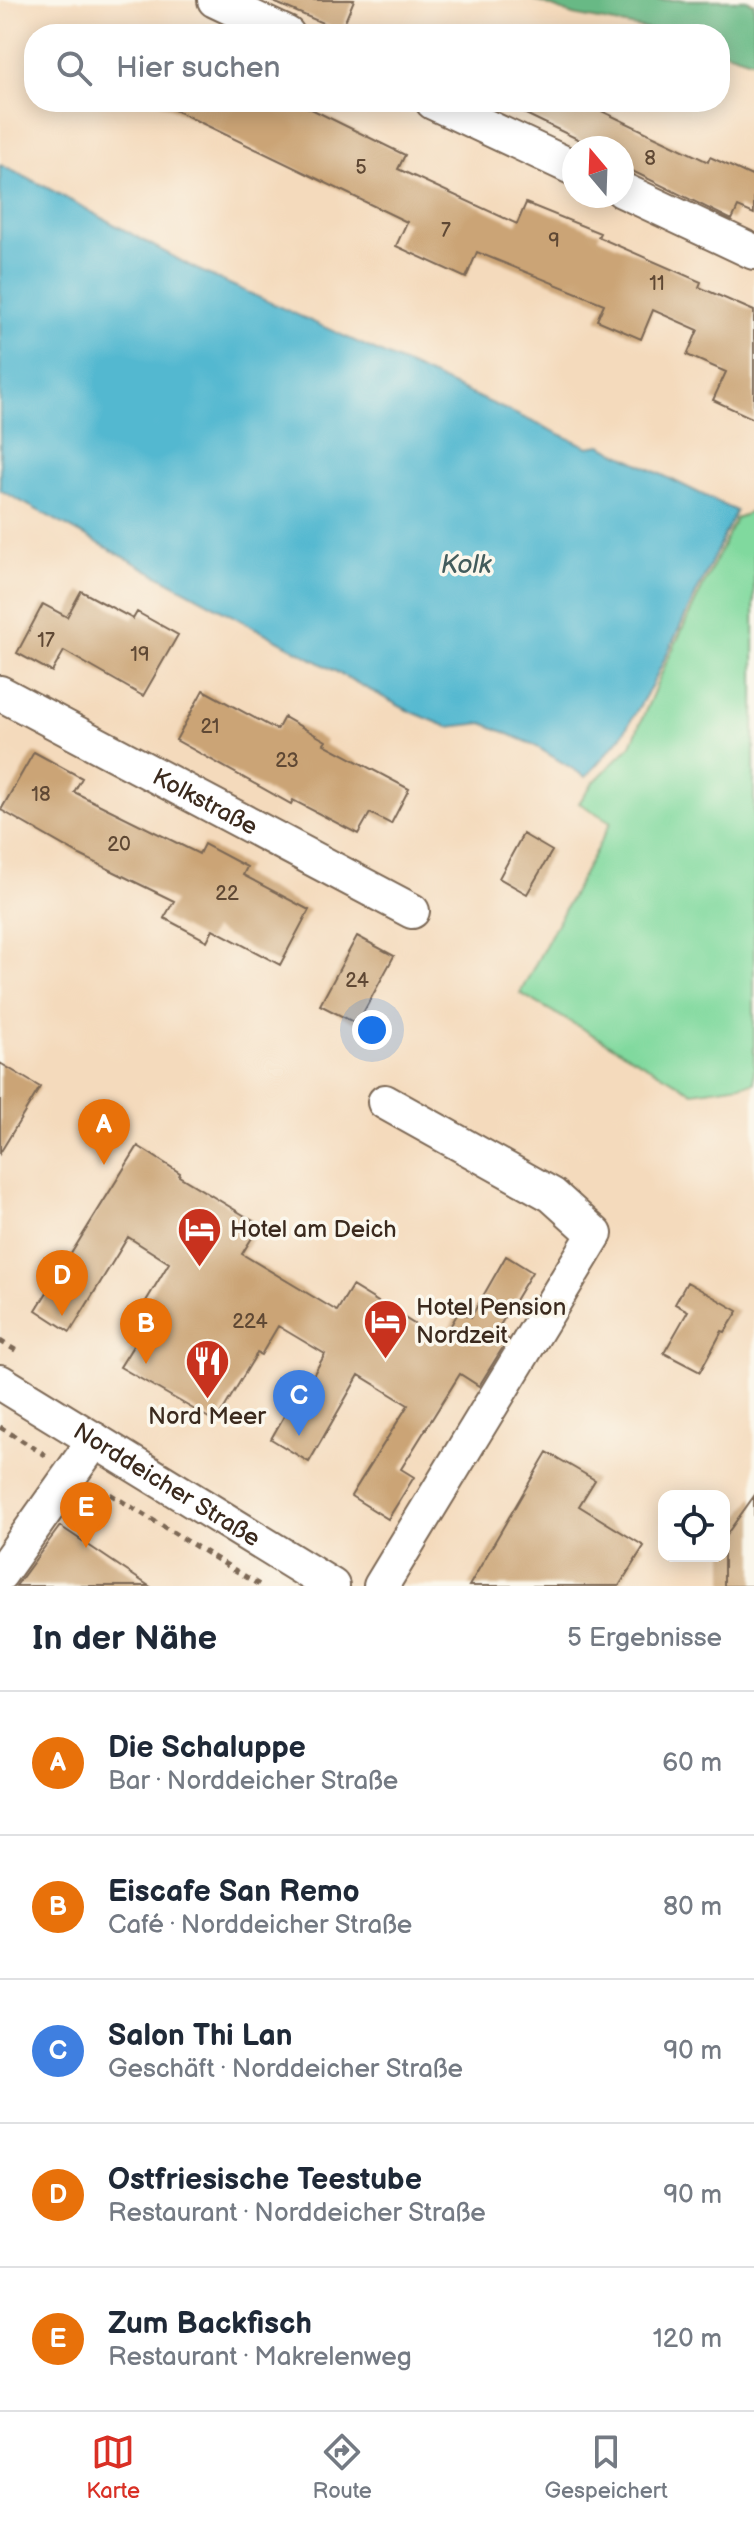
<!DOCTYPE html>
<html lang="de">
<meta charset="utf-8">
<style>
:root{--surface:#fff;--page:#f6f6f7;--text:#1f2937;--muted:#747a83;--line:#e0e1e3;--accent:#d93025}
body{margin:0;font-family:"Balsamiq Sans",sans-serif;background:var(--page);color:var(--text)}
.controls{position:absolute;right:24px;bottom:24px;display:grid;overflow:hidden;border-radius:16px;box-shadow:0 4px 20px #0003}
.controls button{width:72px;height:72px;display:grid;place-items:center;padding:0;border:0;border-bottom:2px solid var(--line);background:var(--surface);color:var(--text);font:40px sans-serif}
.compass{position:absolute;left:562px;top:136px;width:72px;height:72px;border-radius:50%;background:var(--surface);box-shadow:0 4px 20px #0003;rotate:341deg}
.you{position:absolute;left:372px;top:1030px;width:28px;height:28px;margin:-20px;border:6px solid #fff;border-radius:50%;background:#1a73e8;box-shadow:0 0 0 12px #1a73e833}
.badge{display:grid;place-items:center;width:52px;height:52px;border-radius:50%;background:var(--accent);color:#fff;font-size:26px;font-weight:700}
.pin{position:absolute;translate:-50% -66px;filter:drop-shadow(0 2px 4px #0008)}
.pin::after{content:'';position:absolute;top:42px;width:28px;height:24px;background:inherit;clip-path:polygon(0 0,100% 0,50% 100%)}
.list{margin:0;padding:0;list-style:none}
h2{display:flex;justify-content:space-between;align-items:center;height:104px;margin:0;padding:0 32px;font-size:34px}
h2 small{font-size:26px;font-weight:400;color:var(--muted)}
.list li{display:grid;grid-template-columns:52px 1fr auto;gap:24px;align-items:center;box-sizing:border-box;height:144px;padding:0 32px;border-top:2px solid var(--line)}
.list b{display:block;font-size:30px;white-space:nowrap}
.list p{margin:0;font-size:26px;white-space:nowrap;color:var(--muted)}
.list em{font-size:26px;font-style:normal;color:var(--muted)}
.icon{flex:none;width:44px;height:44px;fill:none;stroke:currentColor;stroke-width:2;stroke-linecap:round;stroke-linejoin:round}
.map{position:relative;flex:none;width:754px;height:1586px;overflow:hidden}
.search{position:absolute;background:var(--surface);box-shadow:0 4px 20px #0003;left:24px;right:24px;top:24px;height:88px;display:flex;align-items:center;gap:20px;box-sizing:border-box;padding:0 28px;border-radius:32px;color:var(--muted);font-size:30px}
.sheet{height:824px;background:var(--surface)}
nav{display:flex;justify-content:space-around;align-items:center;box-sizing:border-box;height:112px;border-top:2px solid var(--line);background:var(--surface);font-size:22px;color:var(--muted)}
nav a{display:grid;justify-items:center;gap:4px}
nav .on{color:var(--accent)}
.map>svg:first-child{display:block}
</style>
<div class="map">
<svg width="754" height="1586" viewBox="0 0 754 1586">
<rect width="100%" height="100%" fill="#fbf7ec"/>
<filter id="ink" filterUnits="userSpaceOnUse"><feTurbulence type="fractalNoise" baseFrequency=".0125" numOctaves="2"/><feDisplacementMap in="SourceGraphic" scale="16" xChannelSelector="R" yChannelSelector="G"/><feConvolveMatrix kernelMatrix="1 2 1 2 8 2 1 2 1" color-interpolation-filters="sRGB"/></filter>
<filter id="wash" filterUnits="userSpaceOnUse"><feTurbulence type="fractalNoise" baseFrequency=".006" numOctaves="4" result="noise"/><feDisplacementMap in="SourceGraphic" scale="32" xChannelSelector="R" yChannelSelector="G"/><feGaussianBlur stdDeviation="1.8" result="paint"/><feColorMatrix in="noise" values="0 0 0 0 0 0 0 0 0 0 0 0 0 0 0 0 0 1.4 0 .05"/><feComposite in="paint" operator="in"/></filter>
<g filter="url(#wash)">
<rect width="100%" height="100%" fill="#f4dabc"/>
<path fill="#80d99e" stroke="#5e825e" stroke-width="2" d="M754,511v572l-61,9 -173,-99 91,-171 -32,-19 14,-20 38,-38 35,-82 70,-145z"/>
<path fill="#68b985" stroke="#527252" stroke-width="2" d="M534,0h212l8,3v58l-34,-11v-16h-47l-100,-19z"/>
<path fill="#52b8d0" stroke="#467177" stroke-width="2" d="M0,165l42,20 152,83 394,179 13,-2 135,66 -84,174 -31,52 -35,40 -54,-33 -49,-21 -35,4 -41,-17 -407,-220z"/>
<g id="blocks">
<path fill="#cba476" d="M269,0h85l-13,31z
M158,102h139l108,53 -7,14 119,55 9,-21 74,30 -2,4 103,45 -2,5 55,24v108l-41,-19 13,-28 -39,-17 11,-25 -45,-20 -12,29 -44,-19 7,-16 -127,-52 -11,26 -70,-32 11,-24z
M501,102h82l125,60 2,-5 44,20v37l-16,-7 -6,13 -110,-54v-18h-26z
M81,591l52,28 4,-7 41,23 -35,61 -79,-45 -12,21 -35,-19 26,-49 24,13z
M203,690l74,40 7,-13 42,24 -2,3 85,45 -18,35 -21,-11 -12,21 -65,-34 -2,4 -115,-64z
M34,752l48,26 -8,14 125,62 5,-10 43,23 -4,8 66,35 -29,55 -67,-36 -6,12 -43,-23 10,-17 -94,-46 -79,-45z
M523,834l29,17 -25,43 -28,-16z
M357,936l37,20 -37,68 -37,-19z
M0,1063l40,24 -40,66z
M138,1146l42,27 -1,3 81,49 -18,29 95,57 15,-25 90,55 17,-30 12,6 35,-61 26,16 -36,60 12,7 -29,47 -19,-12 -59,95 13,8 -26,42 -37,-23 57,-91 -49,-30 -50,87 -38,-23 23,-40 4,3 27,-48 -47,-28 -17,29 -4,-2 -41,69 -96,-55 21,-34 -5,-3 9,-15 -5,-4 29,-48 -41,-26 -58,95 -34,-22z
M687,1282l51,29 -13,21 -3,-1 -22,41 -36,-19 24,-42 -13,-7z
M547,1452l48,28 -16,26 65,40 -25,40h-150z
M754,1496v90h-30v-48z
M60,1526l89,60h-133z"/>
</g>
</g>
<g filter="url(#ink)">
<use href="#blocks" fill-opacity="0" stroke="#7c6855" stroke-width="2"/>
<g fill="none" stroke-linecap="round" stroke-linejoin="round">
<defs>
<g id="minor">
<path d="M215,0l72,34"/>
<path d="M433,102l141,66"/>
<path d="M622,190l132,62"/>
<path id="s1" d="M0,693l412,218"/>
<path id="s2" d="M0,1382l332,204"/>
<path d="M0,1574l95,-134"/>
<path d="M381,1586l214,-352 -43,-39 -167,-93"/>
</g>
</defs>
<use href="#minor" stroke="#7c6855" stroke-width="38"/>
<path stroke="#7c6855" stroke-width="5" stroke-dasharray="6 6" stroke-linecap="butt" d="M0,1341l17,10
M0,1427l47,29
M100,1488l161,98"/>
<use href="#minor" stroke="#fff" stroke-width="34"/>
</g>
</g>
<defs>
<symbol id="hotel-pin" viewBox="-11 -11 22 30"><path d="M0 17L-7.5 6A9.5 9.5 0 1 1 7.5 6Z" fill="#c8321e" stroke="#fbf7ec"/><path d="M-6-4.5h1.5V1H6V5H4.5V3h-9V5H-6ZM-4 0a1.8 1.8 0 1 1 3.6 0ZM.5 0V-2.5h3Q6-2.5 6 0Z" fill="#fff"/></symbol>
<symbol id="restaurant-pin" viewBox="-11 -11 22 30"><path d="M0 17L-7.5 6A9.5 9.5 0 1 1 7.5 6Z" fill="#c8321e" stroke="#fbf7ec"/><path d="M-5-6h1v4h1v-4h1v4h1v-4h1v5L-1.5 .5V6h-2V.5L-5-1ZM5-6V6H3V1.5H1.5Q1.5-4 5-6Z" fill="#fff"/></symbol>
</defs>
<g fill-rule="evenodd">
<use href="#hotel-pin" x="174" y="1204" width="51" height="69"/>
<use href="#hotel-pin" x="360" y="1296" width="51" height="69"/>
<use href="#restaurant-pin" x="182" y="1336" width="51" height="69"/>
</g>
<g text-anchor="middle" stroke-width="7" stroke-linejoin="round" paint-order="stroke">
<g font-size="20" fill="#5f4834">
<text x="650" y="165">8</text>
<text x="361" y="174">5</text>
<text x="446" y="237">7</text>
<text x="554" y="247">9</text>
<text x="657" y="290">11</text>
<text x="46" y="647">17</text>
<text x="140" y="661">19</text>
<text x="210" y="733">21</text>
<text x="287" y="767">23</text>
<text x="41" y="801">18</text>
<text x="119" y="851">20</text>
<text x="227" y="900">22</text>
<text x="357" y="987">24</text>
<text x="250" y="1328">224</text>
</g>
<g font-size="24" fill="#3b2a1e" stroke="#fbf7ec">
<text dy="8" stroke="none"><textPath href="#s1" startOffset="232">Kolkstraße</textPath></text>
<text dy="8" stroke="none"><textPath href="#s2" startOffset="196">Norddeicher Straße</textPath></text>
</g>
<g font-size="24" fill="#3b2a1e" stroke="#fbf7ec" text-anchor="start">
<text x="230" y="1237">Hotel am Deich</text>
<text x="416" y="1315">Hotel Pension<tspan x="416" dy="28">Nordzeit</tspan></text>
<text x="207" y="1424" text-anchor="middle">Nord Meer</text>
</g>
<g font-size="26" font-style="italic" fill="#435c5c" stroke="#fbf7ec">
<text x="466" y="573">Kolk</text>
</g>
</g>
</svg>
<div class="controls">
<button><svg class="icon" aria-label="locate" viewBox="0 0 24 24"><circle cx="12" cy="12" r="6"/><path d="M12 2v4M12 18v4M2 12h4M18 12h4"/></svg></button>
</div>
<svg class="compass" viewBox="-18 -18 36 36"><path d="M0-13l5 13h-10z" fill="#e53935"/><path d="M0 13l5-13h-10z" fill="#747a83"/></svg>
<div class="you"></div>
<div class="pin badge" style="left:104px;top:1165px;background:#e8710a">A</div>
<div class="pin badge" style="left:146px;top:1364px;background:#e8710a">B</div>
<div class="pin badge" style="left:299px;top:1436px;background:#3f7fe0">C</div>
<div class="pin badge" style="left:62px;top:1316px;background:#e8710a">D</div>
<div class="pin badge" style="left:86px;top:1548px;background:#e8710a">E</div>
<div class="search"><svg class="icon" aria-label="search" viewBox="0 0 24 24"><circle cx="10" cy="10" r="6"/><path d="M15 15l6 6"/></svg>Hier suchen</div>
</div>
<section class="sheet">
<h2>In der Nähe<small>5 Ergebnisse</small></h2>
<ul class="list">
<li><span class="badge" style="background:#e8710a">A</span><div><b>Die Schaluppe</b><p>Bar · Norddeicher Straße</p></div><em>60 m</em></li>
<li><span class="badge" style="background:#e8710a">B</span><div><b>Eiscafe San Remo</b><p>Café · Norddeicher Straße</p></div><em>80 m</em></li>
<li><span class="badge" style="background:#3f7fe0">C</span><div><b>Salon Thi Lan</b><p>Geschäft · Norddeicher Straße</p></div><em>90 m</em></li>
<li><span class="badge" style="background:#e8710a">D</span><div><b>Ostfriesische Teestube</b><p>Restaurant · Norddeicher Straße</p></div><em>90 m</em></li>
<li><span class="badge" style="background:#e8710a">E</span><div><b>Zum Backfisch</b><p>Restaurant · Makrelenweg</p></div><em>120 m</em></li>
</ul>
</section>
<nav>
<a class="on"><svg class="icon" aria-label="map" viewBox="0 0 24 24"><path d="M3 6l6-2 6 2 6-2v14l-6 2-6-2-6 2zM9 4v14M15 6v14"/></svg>Karte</a>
<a><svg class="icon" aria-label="directions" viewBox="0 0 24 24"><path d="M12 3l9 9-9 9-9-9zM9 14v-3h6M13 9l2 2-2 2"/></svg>Route</a>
<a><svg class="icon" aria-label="saved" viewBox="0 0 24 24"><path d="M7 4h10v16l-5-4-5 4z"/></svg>Gespeichert</a>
</nav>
